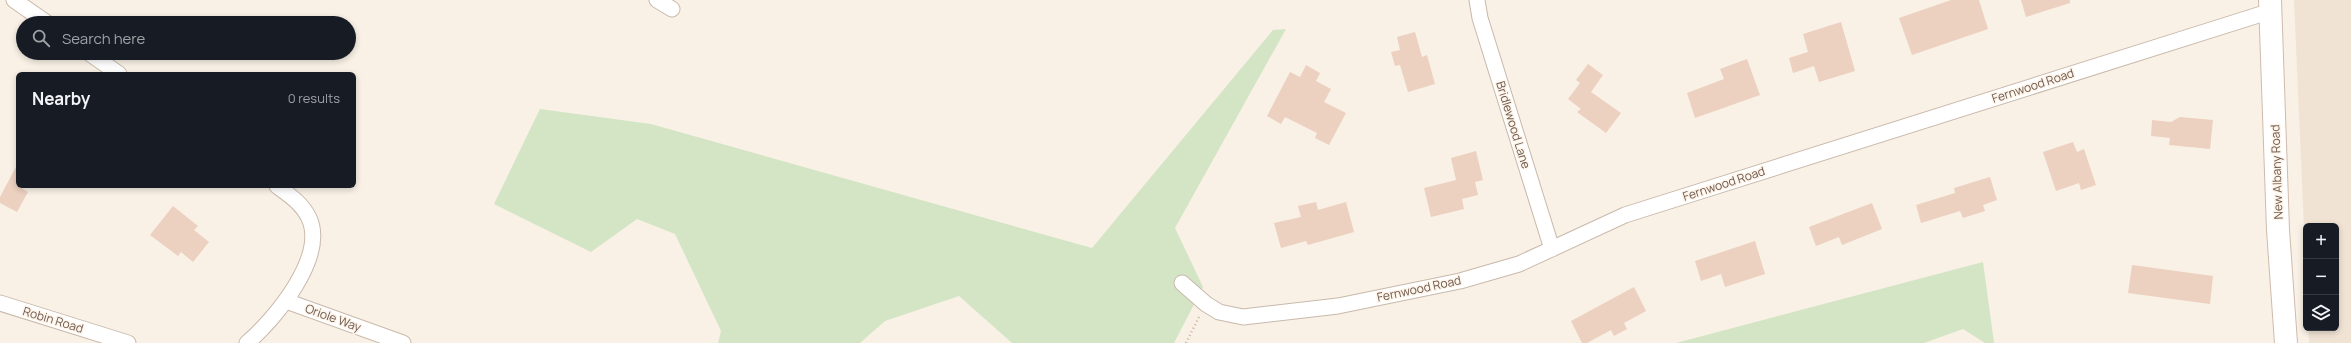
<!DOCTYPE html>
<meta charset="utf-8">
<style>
:root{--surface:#171b24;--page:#242831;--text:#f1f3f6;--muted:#9ea1a6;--line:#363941}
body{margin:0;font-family:Manrope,sans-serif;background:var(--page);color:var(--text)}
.controls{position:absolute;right:12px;bottom:12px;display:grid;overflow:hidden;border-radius:6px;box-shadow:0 2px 6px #0003}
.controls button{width:36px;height:36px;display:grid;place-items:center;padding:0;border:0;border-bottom:1px solid var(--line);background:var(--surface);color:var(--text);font:20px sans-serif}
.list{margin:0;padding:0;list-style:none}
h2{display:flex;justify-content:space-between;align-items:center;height:52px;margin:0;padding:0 16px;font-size:17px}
h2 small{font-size:13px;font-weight:400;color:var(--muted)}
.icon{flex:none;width:22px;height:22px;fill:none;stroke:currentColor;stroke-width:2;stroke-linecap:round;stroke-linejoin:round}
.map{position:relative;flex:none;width:2351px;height:343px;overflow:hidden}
.search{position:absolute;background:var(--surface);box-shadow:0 2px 6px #0003;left:16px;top:16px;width:340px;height:44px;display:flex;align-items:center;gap:10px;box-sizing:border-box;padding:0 14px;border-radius:22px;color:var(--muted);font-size:15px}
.panel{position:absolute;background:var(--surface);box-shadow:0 2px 6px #0003;left:16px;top:72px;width:340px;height:116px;border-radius:6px}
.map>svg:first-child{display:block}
</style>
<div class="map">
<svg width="2351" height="343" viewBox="0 0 2351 343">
<rect width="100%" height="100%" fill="#f9f1e5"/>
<path fill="#f0e3d4" d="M2294,0h57v343h-42l-1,-15h28v-102h-30v48z"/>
<path fill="#d3e5c5" d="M1286,29l-111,199 28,59 -29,56h-162l-53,-47 -74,25 -25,22h-142l3,-12 -46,-97 -38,-15 -46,33 -97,-48 46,-95 111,15 441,124 181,-218z
M1983,262l11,81h-9l-22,-14 -39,14h-248z"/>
<path fill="#ecd0c0" d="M1951,0h28l9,29 -76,26 -13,-37z
M2021,0h49v3l-44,14z
M1841,22l14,49 -36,11 -5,-16 -21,7 -4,-15 19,-6 -5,-18z
M1415,32l7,25 5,-2 8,29 -27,8 -8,-27 -5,1 -4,-14 9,-2 -3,-13z
M1747,59l13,36 -65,23 -8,-25 37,-14 -4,-10z
M1588,64l15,11 -12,17 30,21 -15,20 -29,-21 4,-3 -13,-10 12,-16 -4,-3z
M1306,65l14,8 -4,8 15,8 -7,13 22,11 -17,32 -14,-7 2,-5 -32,-16 -4,7 -14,-8 23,-44 10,5z
M2180,117l33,3 -3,29 -41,-4 1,-7 -19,-2 1,-16 19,2z
M2073,142l4,10 7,-3 12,36 -15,5 -2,-7 -23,8 -13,-39z
M1476,151l7,29 -8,2 3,13 -16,4 2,10 -33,8 -7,-29 32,-8 -5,-22z
M18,163v23l10,6 -11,20 -17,-9v-6z
M1990,177l7,23 -14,5 2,6 -22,7 -3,-7 -39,12 -5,-18 39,-12 -1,-5z
M1316,202l2,8 28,-8 8,30 -46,13 -2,-4 -25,7 -7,-25 27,-6 -3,-11z
M1872,203l10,26 -40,16 -3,-8 -23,9 -7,-19z
M173,206l25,20 -4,4 15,12 -16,20 -12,-10 -3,4 -28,-21z
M1755,241l10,33 -40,13 -4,-13 -20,7 -6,-20z
M2132,265l81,11 -3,28 -82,-11z
M1634,287l12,24 -22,12 3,6 -13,7 -3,-6 -24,13h-5l-11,-22z"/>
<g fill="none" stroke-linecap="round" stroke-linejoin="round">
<defs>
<path id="street" d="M14,0l33,23
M657,0l15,9
M1477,0l3,18 72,231
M89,53l30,21
M1182,283l24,21 13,8 24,5 95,-11 122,-25 59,-17 106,-49 646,-204
M286,301l117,42
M0,303l128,40
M247,343c28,-24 80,-86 62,-125 -7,-15 -20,-23 -32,-32"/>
<path id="secondary" d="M2270,0l8,230 8,113"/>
</defs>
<use href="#street" stroke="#c9b9ac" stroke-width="17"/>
<use href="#secondary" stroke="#cebbad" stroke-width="24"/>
<path stroke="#d0b3a3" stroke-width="2.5" stroke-dasharray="1 3" stroke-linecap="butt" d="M1186,343l13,-26"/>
<use href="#street" stroke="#fff" stroke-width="15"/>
<use href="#secondary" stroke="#fff" stroke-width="22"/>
</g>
<g text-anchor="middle" stroke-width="3" stroke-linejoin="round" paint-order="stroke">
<g font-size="12" fill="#6f584d" stroke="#fdf5ea">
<text transform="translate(2033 86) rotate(-18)" y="4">Fernwood Road</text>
<text transform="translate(1513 125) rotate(73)" y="4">Bridlewood Lane</text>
<text transform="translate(2277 172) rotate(-92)" y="4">New Albany Road</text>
<text transform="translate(1724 184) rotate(-18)" y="4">Fernwood Road</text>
<text transform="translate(1419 289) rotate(-12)" y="4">Fernwood Road</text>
<text transform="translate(333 318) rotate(20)" y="4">Oriole Way</text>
<text transform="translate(53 320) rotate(17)" y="4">Robin Road</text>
</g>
</g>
</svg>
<div class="controls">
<button>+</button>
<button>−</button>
<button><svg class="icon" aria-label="layers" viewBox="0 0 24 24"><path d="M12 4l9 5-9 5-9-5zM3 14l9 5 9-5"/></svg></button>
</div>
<div class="search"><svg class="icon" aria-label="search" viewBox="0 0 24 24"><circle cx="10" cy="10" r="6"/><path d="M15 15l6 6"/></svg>Search here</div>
<section class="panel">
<h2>Nearby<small>0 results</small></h2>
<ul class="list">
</ul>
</section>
</div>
